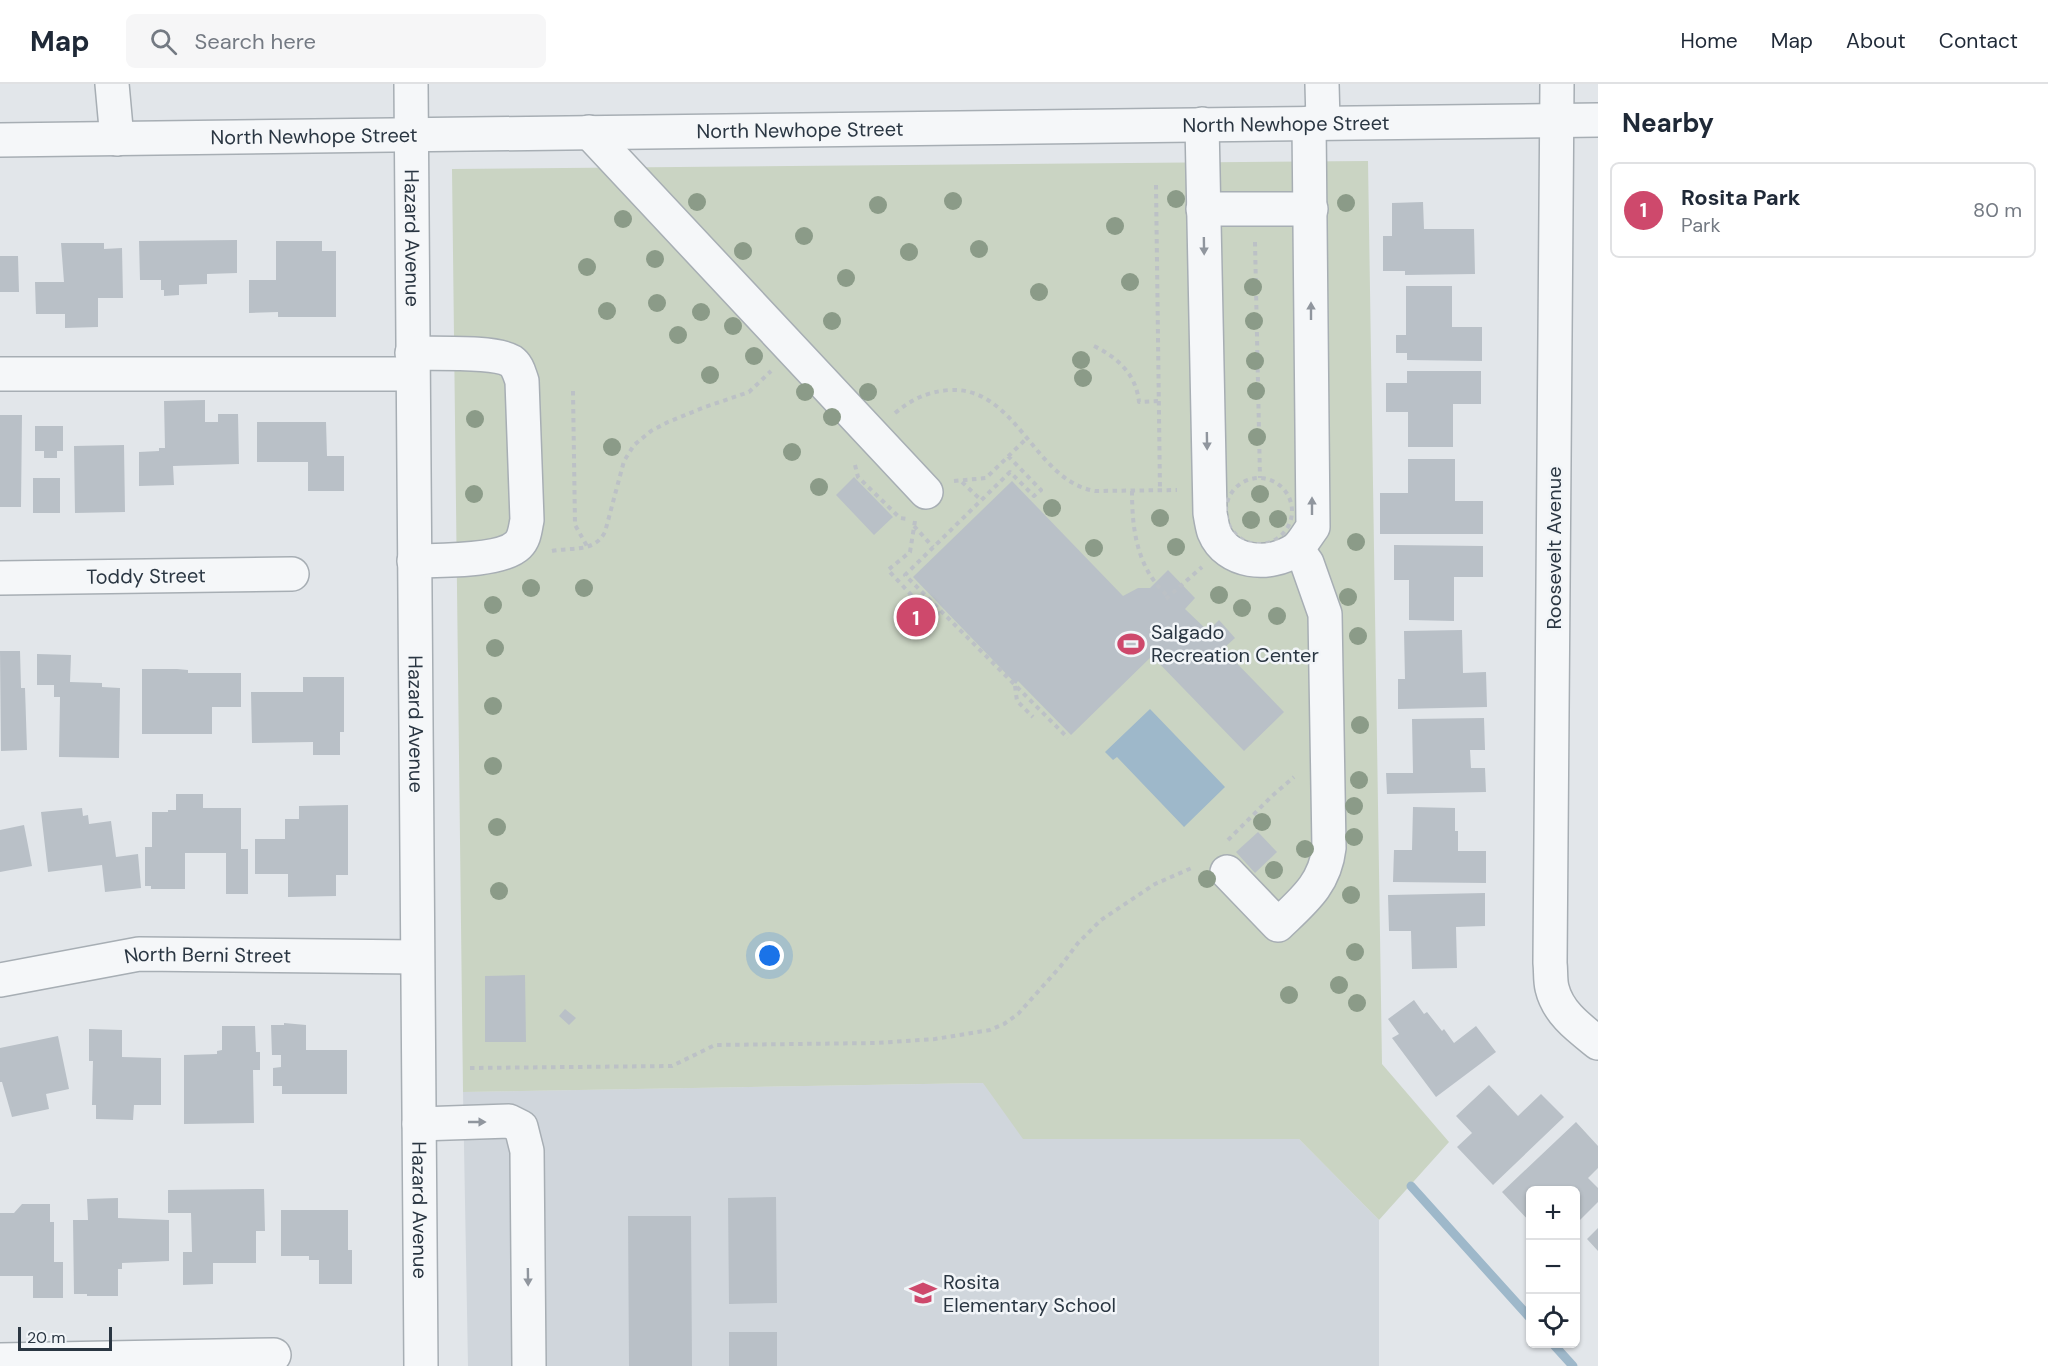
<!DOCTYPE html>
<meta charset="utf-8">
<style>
:root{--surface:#fff;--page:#f6f6f7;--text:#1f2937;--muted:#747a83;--line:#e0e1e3;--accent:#ce496c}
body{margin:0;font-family:"DM Sans",sans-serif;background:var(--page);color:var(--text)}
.controls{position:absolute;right:18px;bottom:18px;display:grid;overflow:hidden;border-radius:9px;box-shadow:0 2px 4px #0004}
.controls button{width:54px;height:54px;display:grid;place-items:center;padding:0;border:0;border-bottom:2px solid var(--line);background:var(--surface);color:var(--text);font:30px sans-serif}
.scale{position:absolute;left:18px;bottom:15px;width:94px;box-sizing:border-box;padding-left:6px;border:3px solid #2a3642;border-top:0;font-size:16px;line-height:21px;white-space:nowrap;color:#2a3642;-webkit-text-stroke:4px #f2f5f8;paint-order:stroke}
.you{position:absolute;left:770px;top:872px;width:21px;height:21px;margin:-15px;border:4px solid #fff;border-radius:50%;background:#1a73e8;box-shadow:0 0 0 9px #1a73e833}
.badge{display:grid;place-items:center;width:39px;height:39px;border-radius:50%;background:var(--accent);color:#fff;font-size:20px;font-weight:700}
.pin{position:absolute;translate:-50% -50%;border:3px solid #fff;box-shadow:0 2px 6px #0006}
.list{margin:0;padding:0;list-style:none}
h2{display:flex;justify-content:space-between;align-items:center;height:78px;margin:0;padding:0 24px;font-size:26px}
h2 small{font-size:20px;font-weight:400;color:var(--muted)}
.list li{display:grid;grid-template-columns:39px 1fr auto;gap:18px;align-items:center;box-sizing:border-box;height:96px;margin:0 12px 12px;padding:0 12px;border:2px solid var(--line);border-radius:9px}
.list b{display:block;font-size:22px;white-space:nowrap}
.list p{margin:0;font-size:20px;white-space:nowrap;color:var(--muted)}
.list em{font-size:20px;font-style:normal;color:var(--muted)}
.icon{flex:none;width:33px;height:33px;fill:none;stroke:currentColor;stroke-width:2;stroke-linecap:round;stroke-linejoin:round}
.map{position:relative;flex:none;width:1598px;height:1282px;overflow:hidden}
header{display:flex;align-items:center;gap:36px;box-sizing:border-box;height:84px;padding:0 30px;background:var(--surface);border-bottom:2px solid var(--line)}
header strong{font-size:28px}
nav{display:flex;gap:33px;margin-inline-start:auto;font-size:21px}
.search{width:420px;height:54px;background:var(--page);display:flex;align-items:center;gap:15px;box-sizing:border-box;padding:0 21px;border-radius:9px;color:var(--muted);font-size:22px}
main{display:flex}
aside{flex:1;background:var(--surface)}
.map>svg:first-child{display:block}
</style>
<header>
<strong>Map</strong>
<div class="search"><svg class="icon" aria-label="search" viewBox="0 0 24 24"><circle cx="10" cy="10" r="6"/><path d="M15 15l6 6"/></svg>Search here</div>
<nav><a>Home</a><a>Map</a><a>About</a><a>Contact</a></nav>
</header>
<main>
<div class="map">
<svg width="1598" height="1282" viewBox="0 0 1598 1282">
<rect width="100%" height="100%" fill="#e2e6ea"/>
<path fill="#d0d6dc" d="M984,999l40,56h275l80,81v146h-911l-5,-274z"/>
<path fill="#cad4c3" d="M1368,77l14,903 67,78 -70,78 -80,-81h-276l-40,-56 -520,9 -11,-923z"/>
<path fill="#9eb8ca" d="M1150,625l75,78 -41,40 -67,-70 -4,3 -8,-8z"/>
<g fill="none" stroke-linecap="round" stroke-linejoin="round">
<path stroke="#9eb8ca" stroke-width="9" d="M1411,1102l119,132
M1553,1260l20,22"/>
</g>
<path fill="#b9c0c7" d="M1423,118l1,27h50l1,45 -70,1v-4h-22v-35h9v-33z
M237,156v33l-30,1v10l-28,1v10l-15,1v-6h-3v-10h-21l-1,-39z
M276,157h46v10h14v66h-58v-5l-29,1v-33h27z
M61,159h43v6l18,-1 1,50h-25v29l-33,1v-14h-29l-1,-32h29z
M0,172h18l1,36h-19z
M1406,202h46v41h30v34l-75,-1v-7h-11v-18h10z
M1407,287h74v33h-28v43h-45v-35h-22v-29h21z
M205,316v22h13v-8h20l1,50 -66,2 1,19 -35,1v-34l20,-1v-3h6l-1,-47z
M0,331h22l-1,92h-21z
M257,338h69l1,34h17v35h-36v-29h-51z
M35,342h28v25h-6v7h-13v-7h-9z
M124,361l1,67 -50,1 -1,-67z
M1408,375h47v42h28v33h-103v-41h28z
M854,393l39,40 -19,18 -38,-40z
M33,394h27v35h-27z
M1012,397l111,115 15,-8h12l18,-18 27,28 -10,11 23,22 11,-11 16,18 -12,11 61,63 -40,39 -92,-95 -81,79 -53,-54 -2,3 -103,-107z
M1394,461l89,1v31h-29v44l-45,-1v-40h-15z
M1462,546l1,43 23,-1 1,35 -89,2v-30h7l-1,-48z
M0,567h20l1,37h4l2,62 -26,1z
M37,570l34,1 -1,27 32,1v4l18,1 -1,70 -60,-1 1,-60h-6v-12h-17z
M142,585h35l11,1v3h53v34h-29v27h-70z
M303,593h41v55h-4v23h-27v-13l-61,1 -1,-51h52z
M1484,634l1,32h-15l1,18h14l1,24 -99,2 -1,-21h27l-1,-54z
M176,710h27v14h38v41h7v45h-22v-41h-41v36h-34v-3h-6v-39h7v-35h16v-2h8z
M348,721v70h-12v21l-48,1v-23h-33v-35h30v-20h14v-13z
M1413,723l42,1v23h3v20h28v32l-93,-1 1,-32h18z
M82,724l1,8 5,-1 1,9 22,-3 5,36 22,-3 3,34 -36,4 -3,-27 -54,7 -7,-60z
M24,741l8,41 -32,6v-42z
M1258,748l19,20 -22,21 -19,-21z
M1485,809v33l-29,1 1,41 -45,1 -1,-38h-22l-1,-36z
M525,891l1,67h-41v-66z
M1414,916l10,14 3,-2 15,19 2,-2 10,14 22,-17 20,26 -60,45 -44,-59 7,-4 -11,-15z
M565,925l11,9 -7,7 -10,-9z
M284,939l22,2v25h41v44h-65v-8h-9v-18l8,-1v-12h-9l-1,-30h13z
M222,942h33l1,26h4v18h-7l1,53 -70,1v-69l33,-1v-3l5,-1z
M89,945l33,1v27l39,1v47h-27l-1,15 -37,-1v-14h-4l1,-44h-4z
M58,952l11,53 -23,5 3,15 -37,8 -10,-35h-2v-34z
M1489,1001l29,31 23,-22 23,23 -71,68 -36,-38 15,-14 -16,-17z
M1576,1038l22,24v22l-10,10 10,10v14l-22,22v-34h-46v32l-28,-30z
M264,1105l1,42h-9v32h-43v21l-30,1v-33h9l-1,-39h-23v-23z
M776,1113l1,106 -48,1 -1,-106z
M118,1114v20l51,2v41l-47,2v6h-4v27h-31v-2h-13l-1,-74h15l-1,-21z
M22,1120h28v18h4v40h9v36h-30v-22h-33v-63h14z
M281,1126h67v40h4v34h-33v-24h-10v-4h-28z
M628,1132h63l1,150h-63z
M1598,1144v23l-11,-12z
M729,1248h48v34h-48z"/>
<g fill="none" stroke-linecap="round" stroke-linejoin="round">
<defs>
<g id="minor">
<path d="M112,0l5,55"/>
<path id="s1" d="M411,0l10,1282"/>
<path d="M1322,0l1,38"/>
<path d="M1557,0l-7,879c1,8 0,17 2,25 6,25 27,40 46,55"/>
<path d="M1202,40l8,389c1,6 2,13 4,19 13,32 56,35 81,18 7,-5 12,-15 18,-23l-4,-404"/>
<path d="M589,48l337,360"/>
<path id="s2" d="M0,56l1598,-20"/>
<path d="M1203,125h108"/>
<path d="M412,269c21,1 83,-2 99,8 7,5 8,12 11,20l5,139c-2,9 -2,18 -9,25 -17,17 -80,15 -104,16"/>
<path d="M0,290h412"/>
<path id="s3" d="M0,494l292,-4"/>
<path d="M1227,788l51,53c25,-24 47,-41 51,-77l-4,-234 -18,-51 -10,-14"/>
<path id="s4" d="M0,896l139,-26 278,3"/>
<path d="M419,1040l90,-3 12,6 6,24 2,215"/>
<path d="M0,1276l274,-5"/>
</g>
</defs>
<use href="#minor" stroke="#a7aeb4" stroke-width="36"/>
<path stroke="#bcc1c6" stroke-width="4" stroke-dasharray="4.5 4.5" stroke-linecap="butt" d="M1156,101l4,306
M1255,158l5,236
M1094,262c24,12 42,28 45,56l19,-1
M573,307l2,134 12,21
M895,329c17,-14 32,-21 54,-23 68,-4 85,91 146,101l82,-1
M1008,372l33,34 -7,6 -24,-24 -105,103 163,163
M855,381l3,12 42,41 8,1
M1226 427a33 33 0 1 1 66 0a33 33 0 1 1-66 0Z
M954,397l32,-3 41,-40
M962,398l19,18
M1132,407c0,39 5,78 36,105
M915,437l-5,31 -22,18 41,44 13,-1
M914,442l19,21
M552,467c20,-4 42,2 53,-19l19,-71 10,-16 17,-14 17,-9 37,-15 44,-15 22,-21
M1166,515l36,-32
M1015,602l2,15 16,16
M1228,756l44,-44 22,-19
M470,984l202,-2 43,-21 162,-2 58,-4 55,-9 14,-6 14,-10 42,-47 18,-24 23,-23 54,-36 39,-17"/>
<use href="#minor" stroke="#f5f7f9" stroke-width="33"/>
</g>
<g fill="#8b9b88">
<circle cx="1176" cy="115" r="9"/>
<circle cx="953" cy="117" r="9"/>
<circle cx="697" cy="118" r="9"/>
<circle cx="1346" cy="119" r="9"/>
<circle cx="878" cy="121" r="9"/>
<circle cx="623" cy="135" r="9"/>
<circle cx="1115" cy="142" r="9"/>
<circle cx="804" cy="152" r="9"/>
<circle cx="979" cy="165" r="9"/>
<circle cx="743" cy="167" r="9"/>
<circle cx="909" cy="168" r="9"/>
<circle cx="655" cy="175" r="9"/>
<circle cx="587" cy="183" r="9"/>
<circle cx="846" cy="194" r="9"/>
<circle cx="1130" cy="198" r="9"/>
<circle cx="1253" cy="203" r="9"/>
<circle cx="1039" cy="208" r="9"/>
<circle cx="657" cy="219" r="9"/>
<circle cx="607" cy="227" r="9"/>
<circle cx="701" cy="228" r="9"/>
<circle cx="832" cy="237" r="9"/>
<circle cx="1254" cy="237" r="9"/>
<circle cx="733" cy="242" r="9"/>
<circle cx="678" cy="251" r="9"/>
<circle cx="754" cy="272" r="9"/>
<circle cx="1081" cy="276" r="9"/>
<circle cx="1255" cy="277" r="9"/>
<circle cx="710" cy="291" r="9"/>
<circle cx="1083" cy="294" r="9"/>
<circle cx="1256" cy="307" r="9"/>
<circle cx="805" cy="308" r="9"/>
<circle cx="868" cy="308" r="9"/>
<circle cx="832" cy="333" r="9"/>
<circle cx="475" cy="335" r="9"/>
<circle cx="1257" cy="353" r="9"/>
<circle cx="612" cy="363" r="9"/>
<circle cx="792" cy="368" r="9"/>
<circle cx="819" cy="403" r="9"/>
<circle cx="474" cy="410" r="9"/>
<circle cx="1260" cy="410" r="9"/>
<circle cx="1052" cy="424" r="9"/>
<circle cx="1160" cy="434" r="9"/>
<circle cx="1278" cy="435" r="9"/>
<circle cx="1251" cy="436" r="9"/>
<circle cx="1356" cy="458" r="9"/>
<circle cx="1176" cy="463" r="9"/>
<circle cx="1094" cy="464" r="9"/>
<circle cx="531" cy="504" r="9"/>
<circle cx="584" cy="504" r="9"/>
<circle cx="1219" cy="511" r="9"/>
<circle cx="1348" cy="513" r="9"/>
<circle cx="493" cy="521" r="9"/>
<circle cx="1242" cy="524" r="9"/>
<circle cx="1277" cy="532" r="9"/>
<circle cx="1358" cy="552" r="9"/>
<circle cx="495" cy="564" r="9"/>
<circle cx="493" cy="622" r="9"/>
<circle cx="1360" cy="641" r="9"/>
<circle cx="493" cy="682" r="9"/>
<circle cx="1359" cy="696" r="9"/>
<circle cx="1354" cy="722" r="9"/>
<circle cx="1262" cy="738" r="9"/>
<circle cx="497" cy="743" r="9"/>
<circle cx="1354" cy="753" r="9"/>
<circle cx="1305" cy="765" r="9"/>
<circle cx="1274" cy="786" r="9"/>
<circle cx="1207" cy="795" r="9"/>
<circle cx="499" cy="807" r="9"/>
<circle cx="1351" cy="811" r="9"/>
<circle cx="1355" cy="868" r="9"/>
<circle cx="1339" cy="901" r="9"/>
<circle cx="1289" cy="911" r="9"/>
<circle cx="1357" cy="919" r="9"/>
</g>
<defs><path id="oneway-solid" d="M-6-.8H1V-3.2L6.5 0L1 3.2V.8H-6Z" transform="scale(1.5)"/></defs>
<g fill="#90969e">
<use href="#oneway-solid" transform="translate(1204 162) rotate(89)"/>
<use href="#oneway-solid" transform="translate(1311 227) rotate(-90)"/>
<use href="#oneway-solid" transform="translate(1207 357) rotate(89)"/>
<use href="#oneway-solid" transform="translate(1312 422) rotate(-90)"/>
<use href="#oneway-solid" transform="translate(477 1038)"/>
<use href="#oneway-solid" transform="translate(528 1193) rotate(89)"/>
</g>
<defs>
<symbol id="stadium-bare" viewBox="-9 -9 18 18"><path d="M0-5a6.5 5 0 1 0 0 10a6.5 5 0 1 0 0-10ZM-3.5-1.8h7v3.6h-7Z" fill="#ce496c" stroke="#f2f5f8" stroke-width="2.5" paint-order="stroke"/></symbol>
<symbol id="school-bare" viewBox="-9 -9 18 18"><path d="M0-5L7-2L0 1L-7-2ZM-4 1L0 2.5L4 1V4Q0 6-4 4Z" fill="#ce496c" stroke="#f2f5f8" stroke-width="2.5" paint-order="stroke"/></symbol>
</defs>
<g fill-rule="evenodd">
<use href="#stadium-bare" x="1112" y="541" width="38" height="38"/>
<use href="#school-bare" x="904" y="1190" width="38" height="38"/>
</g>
<g text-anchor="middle" stroke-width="5" stroke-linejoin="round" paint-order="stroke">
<g font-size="20" fill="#2a3642" stroke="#f2f5f8">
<text dy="7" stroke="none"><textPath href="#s2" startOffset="1286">North Newhope Street</textPath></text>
<text dy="7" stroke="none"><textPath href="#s2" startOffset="800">North Newhope Street</textPath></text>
<text dy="7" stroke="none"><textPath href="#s2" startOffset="314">North Newhope Street</textPath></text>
<text dy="7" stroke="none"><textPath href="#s1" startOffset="154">Hazard Avenue</textPath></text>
<text transform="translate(1554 464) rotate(-90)" y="7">Roosevelt Avenue</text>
<text dy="7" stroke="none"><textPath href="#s3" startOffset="146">Toddy Street</textPath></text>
<text dy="7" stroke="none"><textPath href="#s1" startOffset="640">Hazard Avenue</textPath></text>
<text dy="7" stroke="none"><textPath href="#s4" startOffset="210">North Berni Street</textPath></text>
<text dy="7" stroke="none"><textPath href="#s1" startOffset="1126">Hazard Avenue</textPath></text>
</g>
<g font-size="20" fill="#2a3642" stroke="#f2f5f8" text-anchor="start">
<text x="1151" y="555">Salgado<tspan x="1151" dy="23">Recreation Center</tspan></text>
<text x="943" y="1205">Rosita<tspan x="943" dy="23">Elementary School</tspan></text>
</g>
</g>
</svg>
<div class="controls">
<button>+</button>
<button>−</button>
<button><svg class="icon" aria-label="locate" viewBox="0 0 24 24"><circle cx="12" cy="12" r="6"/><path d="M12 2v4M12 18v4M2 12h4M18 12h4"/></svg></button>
</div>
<div class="scale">20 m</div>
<div class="you"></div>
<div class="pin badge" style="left:916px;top:533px">1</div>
</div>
<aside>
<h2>Nearby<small></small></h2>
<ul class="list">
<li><span class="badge">1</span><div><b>Rosita Park</b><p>Park</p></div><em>80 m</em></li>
</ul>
</aside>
</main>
